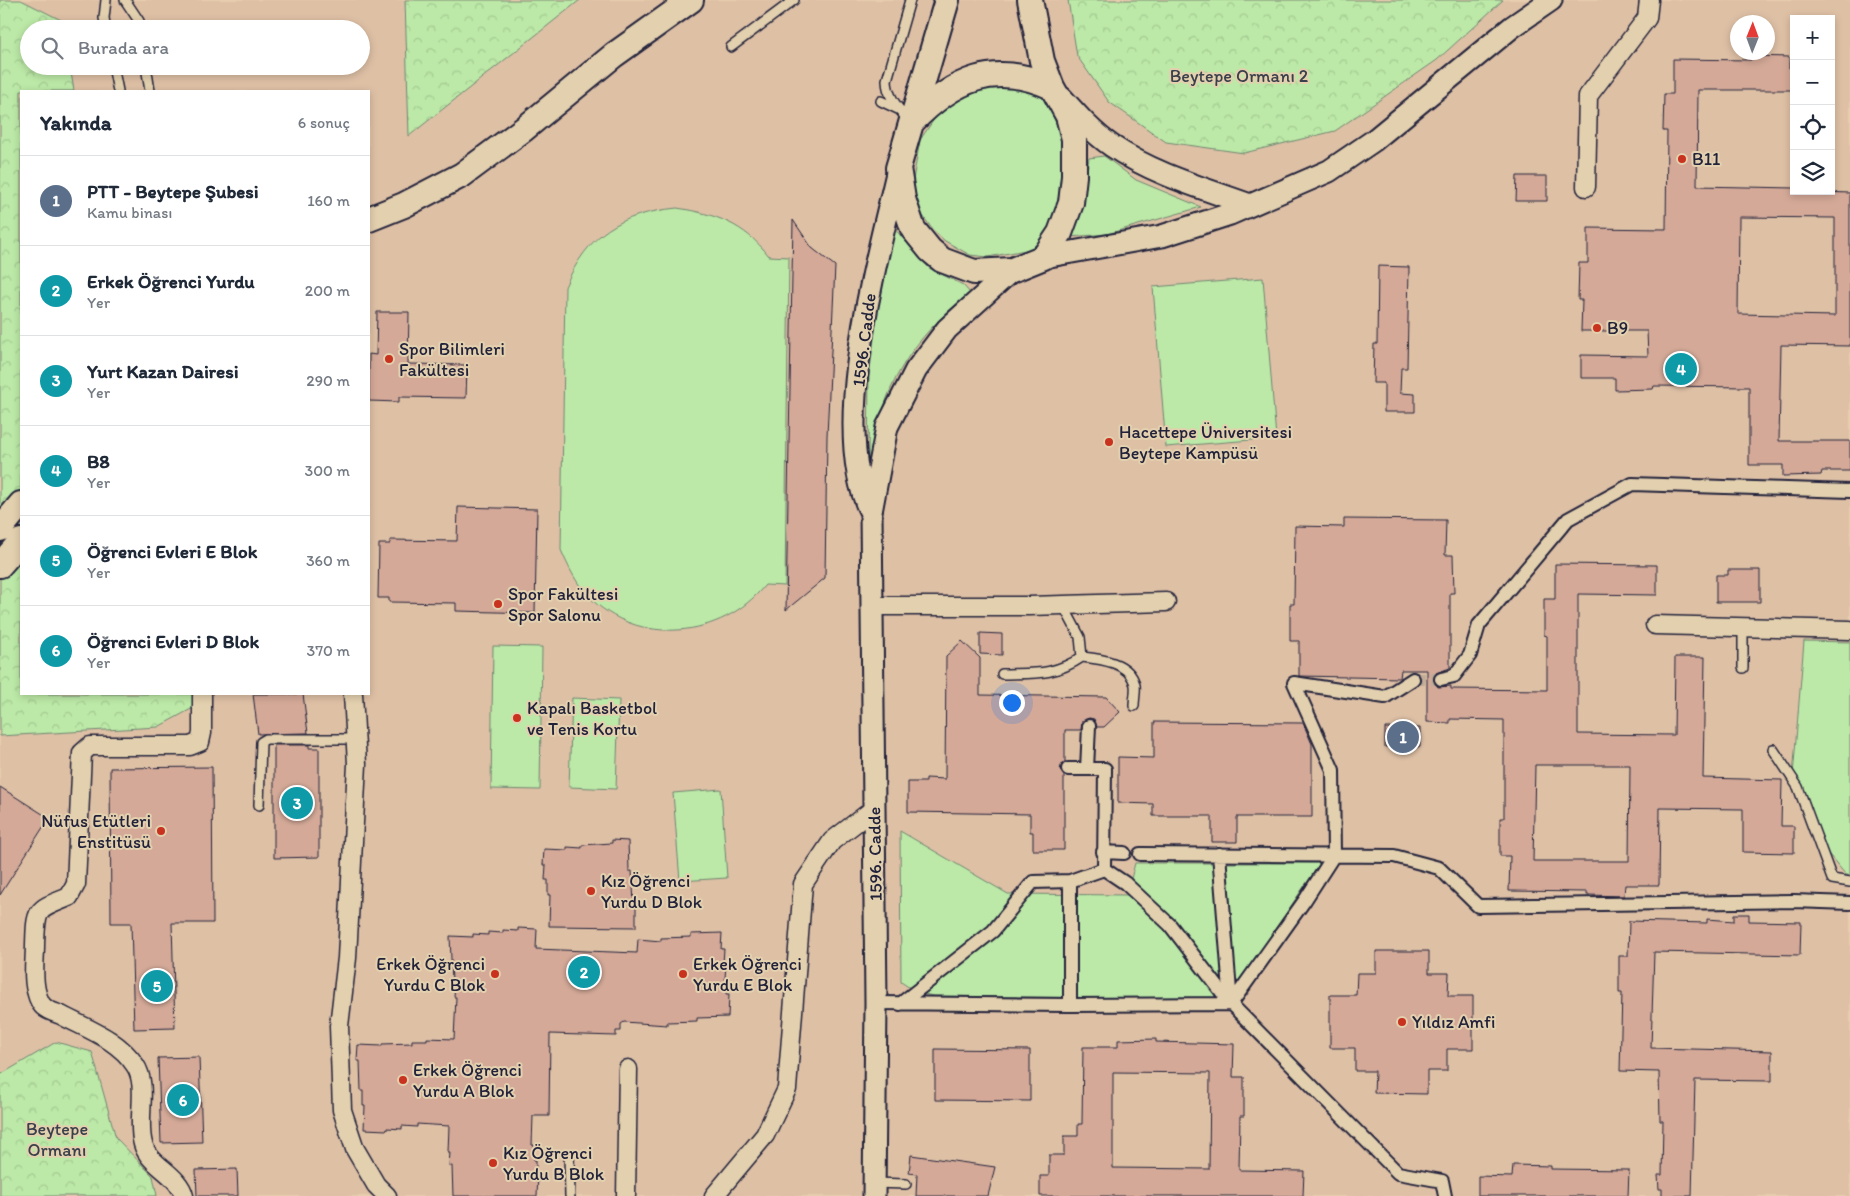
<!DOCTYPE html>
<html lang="tr">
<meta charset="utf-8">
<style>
:root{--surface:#fff;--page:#f2f2f3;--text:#1f2937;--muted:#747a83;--line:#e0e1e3;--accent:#c8321e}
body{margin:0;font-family:Itim,sans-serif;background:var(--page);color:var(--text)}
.controls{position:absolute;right:15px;top:15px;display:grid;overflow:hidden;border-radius:0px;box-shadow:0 2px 8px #0003}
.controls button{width:45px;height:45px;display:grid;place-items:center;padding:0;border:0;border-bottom:1px solid var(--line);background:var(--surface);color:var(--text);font:25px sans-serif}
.compass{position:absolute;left:1730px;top:15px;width:45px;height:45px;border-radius:50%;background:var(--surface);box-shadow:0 2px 8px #0003;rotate:1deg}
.you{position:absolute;left:1011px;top:702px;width:18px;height:18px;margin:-12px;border:4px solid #fff;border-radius:50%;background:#1a73e8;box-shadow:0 0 0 8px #1a73e833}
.badge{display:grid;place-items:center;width:32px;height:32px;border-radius:50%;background:var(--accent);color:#fff;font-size:16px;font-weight:700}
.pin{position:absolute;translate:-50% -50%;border:2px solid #fff;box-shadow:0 1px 5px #0006}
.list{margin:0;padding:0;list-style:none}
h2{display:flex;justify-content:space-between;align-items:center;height:65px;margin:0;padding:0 20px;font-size:21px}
h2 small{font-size:16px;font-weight:400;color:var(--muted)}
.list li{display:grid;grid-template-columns:32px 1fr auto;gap:15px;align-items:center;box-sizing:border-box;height:90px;padding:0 20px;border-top:1px solid var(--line)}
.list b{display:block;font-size:19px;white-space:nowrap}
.list p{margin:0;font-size:16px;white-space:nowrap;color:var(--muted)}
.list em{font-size:16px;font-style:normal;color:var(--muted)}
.icon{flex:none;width:28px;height:28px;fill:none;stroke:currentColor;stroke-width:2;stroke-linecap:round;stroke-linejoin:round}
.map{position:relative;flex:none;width:1850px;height:1196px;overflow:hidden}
.search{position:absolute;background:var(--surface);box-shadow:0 2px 8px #0003;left:20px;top:20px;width:350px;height:55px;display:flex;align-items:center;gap:12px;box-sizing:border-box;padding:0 18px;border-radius:28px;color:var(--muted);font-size:19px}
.panel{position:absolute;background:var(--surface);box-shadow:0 2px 8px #0003;left:20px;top:90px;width:350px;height:605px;border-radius:0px}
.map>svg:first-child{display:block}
</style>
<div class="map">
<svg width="1850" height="1196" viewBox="0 0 1850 1196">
<defs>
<pattern id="forest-crowns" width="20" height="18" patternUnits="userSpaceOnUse" patternTransform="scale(1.25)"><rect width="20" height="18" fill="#bce9a7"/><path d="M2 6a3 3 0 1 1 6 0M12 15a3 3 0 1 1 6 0" fill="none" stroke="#a1c891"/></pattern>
</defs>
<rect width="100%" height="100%" fill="#e8ceae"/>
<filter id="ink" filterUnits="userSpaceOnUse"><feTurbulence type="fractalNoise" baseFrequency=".02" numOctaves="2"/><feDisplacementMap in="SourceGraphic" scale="10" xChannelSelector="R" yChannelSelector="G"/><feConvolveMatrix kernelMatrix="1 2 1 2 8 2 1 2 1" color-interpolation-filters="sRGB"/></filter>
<g filter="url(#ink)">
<path fill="#dec0a5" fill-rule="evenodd" d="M0,0h1850v1196h-1850zM1794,19h37v172h-37zM1738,22h30v30h-30zM29,29h332v37h-332zM21,91h348v603h-348z"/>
<path fill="#bce9a7" stroke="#6f8671" d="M1000,83l39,10 9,11 13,31 2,21 -2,27 -5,27 -13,28 -12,11 -43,8 -18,-2 -25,-14 -13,-12 -11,-16 -7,-16 -1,-17 7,-40 21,-31 36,-23z
M1104,156l32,24 65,27 -94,27 -38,3 11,-20 9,-59z
M677,208c39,6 67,16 92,48l20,1 -4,329 -20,-1c-43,54 -127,62 -177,11 -12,-13 -20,-30 -27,-46l4,-263c23,-54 55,-73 112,-79z
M893,227l36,41 34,17 7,8c-57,44 -90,94 -97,167l-5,-2 1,-81 10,-76z
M1263,278l13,160 -110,9 -13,-160z
M1804,641l46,1v233h-4l-21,-25 -32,-74z
M493,646l49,1 -2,143 -49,-1z
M572,698l47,2 -3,89 -47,-2z
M721,789l6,89 -47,3 -7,-88z
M900,831l108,63 119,1 8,-32h185l-82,121 -24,15 -281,-3 -17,-4 -15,-10z"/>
<path fill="url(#forest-crowns)" stroke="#6f8671" d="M0,0h21l42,21 1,8h-35v37h41l4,25h-53v603h172v14l-35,19 -158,9z
M405,0h175l-171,136z
M1068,0h435l-66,60 -102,71 -91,22 -78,-11 -57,-40 -32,-46z
M56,1042l36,10 24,86 37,38 4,20h-157v-121z"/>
<path fill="#d4a998" stroke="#22223b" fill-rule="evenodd" d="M1751,56l38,1v11h5v22h-96l-1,96 97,2v3l56,2v153l-69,-1 -2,96h71v30h-28l-1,4 -38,1v-11h-34v-78l-95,-1 -1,3 -38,1v-12h-34v-23l67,1 -1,-25h-66l1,-31h-4l1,-37h9v-35l78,1 1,-98h-4l1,-37h9v-35l78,1zM1739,217l96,1v98l-97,-2z
M1517,176h30v25h-31z
M793,220l19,28 23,18 -8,170 -2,142 -39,32z
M1378,266l31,1 -2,101h-6l-1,25 15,1v18h-31v-29h-11l1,-39h3z
M377,312h32l-1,52 59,1 -1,33 -67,-1v5l-30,-1v-47l7,1z
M458,507l79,2 -2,104 -79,-2v-8l-67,-1v-4h-11l1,-54h11v-4l67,1z
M1344,519l102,1 -1,35h8l1,38h-4v75l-14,5 -3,7 5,7 13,-1v3l96,1v-54l-3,-1v-36h11v-35l102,1v30l-79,-1v140l96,1 1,-78h30l-2,121 79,2 -1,46h13v27l-51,-1v-43l-83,-1 -1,77h-34l-1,11 -37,-1v-3l-78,-1 1,-35h-10v-38h4v-98l-54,-1v4l-23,-1v-52h-26l-1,8 -101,-2v-35h-9v-37h4l1,-78 49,1zM1535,765h95l-1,96h-96z
M1728,570h32v32h-44v-27h12z
M980,633l22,1v21l-22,-1z
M962,641l18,17v37l126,2 14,15 -16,15h-7l-3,-8 -5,-1 -7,3 -1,9h-16v32l-5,7 4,7v74h-31v-18h-3v-18l-122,-2v-30h18v-4l19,1 1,-123z
M253,694h50l5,39 -50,1z
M1154,722l149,1 9,21v73h-75v25h-25v-26h-59v-12l-35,-1v-46l36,1z
M1385,728h35v19h-35z
M274,745h35v3h10v109l-45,1z
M212,767l1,156h-41l3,105 -41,1 -3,-106h-20l-1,-155z
M0,787l49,31 -49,77z
M612,840l16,1 1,30h3l2,31h2v25l-87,-1 1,-31h-2v-15h-3l1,-15h-3l1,-16 23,1v-3l15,1v-3l30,-2z
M1734,914h15v7l52,1 -1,33 -146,-3 -3,96 121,3v30l-77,-1 -3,116h-30v-7h-3l-1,-14h4l1,-54h-3l-1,-49 -39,-1 2,-78h-3v-37h9l1,-35 78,2v-4l27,2z
M518,928l19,1 -1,20 101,4 1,-14 23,2v-3l30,-1v-3l31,-1 -1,16h3l-1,14h3l-1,16h2l-1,15h3l-1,23 -31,1v3l-30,1v3l-43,-3 -3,2v7h-5v5l-66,-2 -1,82h-16l-1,29h2v15h2v15h2l-1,21h-84l-1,-30h-3l1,-14h-2l1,-26 -32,-2v3l-15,-1v3l-15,-1v2l-23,-1 1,-23h-2v-15h-2l-1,-30h-3l1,-16 24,1v-2l30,-1v-3h15v-2l27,1 2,-42h-2l1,-15h-3l-2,-46 23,1v-3l15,1v-3l15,1v-3l15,1z
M1376,951h53v22h20l-1,23h25v53h-26v22h-20v23l-53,-1 1,-22h-20v-23h-25v-53h26l1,-22h19z
M1156,1039v3l78,2 -1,33h11v39h-4l-1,54 65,1 -1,25h-263v-20h9v-21h15v-19h14v-12h4l1,-77h35v-7zM1113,1072l97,1 -1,96 -96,-1z
M935,1049l95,1v51l-95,-1z
M199,1057l3,85 -41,1 -3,-85z
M911,1155l84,12 -7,29h-72l1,-22 -8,-1z
M1513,1165l38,1v3l78,1 -1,26h-150v-20l34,1z
M237,1169l1,27h-41l-1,-26z"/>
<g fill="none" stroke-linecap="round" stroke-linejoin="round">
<path stroke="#c0ac97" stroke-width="12" stroke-dasharray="12 6" stroke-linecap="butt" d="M1413,679h28"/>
<defs>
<path id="service" d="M106,0l-2,18 2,11
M125,0l14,21 1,8
M731,47l63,-47
M113,66l5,25
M146,66l4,25
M881,101l19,9
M908,120c-10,-12 -21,-24 -21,-40l23,-80
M1063,605l17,32 2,20c19,2 48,5 53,28 1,6 -1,14 -1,21
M1743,629v39
M1002,674c32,-1 52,2 80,-17
M1773,749l25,38 34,92 18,3
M259,805l2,-63 5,-3h89
M569,1155l1,41
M874,1183l32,1"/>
<path id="pedestrian" d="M1441,679l13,-3 16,-21 9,-30 89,-106 64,-35 218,7
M1294,683l91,14 28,-18
M1068,769h37l-1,100
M1087,769l2,-43
M1103,852l21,1
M1140,854l254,2 45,12 39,38 316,-5 56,2
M1219,854l12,150
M1104,869l21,14 45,42 61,79 167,169 44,8 3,15
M1070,881v124
M876,1003l194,2 161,-1
M900,1004l93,-73 40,-49 37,-1 34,-12
M1231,1004l74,-104 29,-45 -1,-85 -39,-87"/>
<path id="minor" d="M1586,187l2,-91 59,-78 2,-18
M871,606h158l137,-4
M1655,625l195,5
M353,694l4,70 -10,194 -8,68 3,84 13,39 21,36 11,11
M184,1196c-5,-22 -35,-30 -41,-52 -7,-24 6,-59 -8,-79 -17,-26 -48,-36 -74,-50 -5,-2 -13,-4 -17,-8 -3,-2 -6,-9 -7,-13 -5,-15 -2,-33 -2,-49 1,-37 1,-35 34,-48l7,-13 6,-131 8,-7h100l10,-4 2,-9v-39
M626,1196l2,-127
M714,1196l51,-61 22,-46 16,-205 29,-43 43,-33"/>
<path id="tertiary" d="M1062,98c15,17 31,35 50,48 41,28 91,42 138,59
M1044,257l118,-21 68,-22 99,-43 44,-30 139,-114 39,-27
M870,511c-41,-82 7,-251 27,-338
M874,1196l2,-193 -5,-491 16,-85 29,-57 31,-41 65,-59"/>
<path id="secondary" d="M947,0l-49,168 5,31 10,30 17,21 12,10 32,12 38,-2 32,-13 16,-24 11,-30 3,-27v-37l-6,-23 -16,-29 -10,-26 -12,-61
M912,122c42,-43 82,-61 140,-35
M369,219l35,-14 58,-30 62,-46 90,-74 77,-55
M0,529l21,-25
M0,565l21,-24"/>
</defs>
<use href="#service" stroke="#22223b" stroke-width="12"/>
<use href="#pedestrian" stroke="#22223b" stroke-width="16"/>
<use href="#minor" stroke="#22223b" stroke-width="21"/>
<use href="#tertiary" stroke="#22223b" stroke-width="25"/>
<use href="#secondary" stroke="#22223b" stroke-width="28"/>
<use href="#service" stroke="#e3d0ae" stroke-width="9"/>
<use href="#pedestrian" stroke="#e3d0ae" stroke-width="12"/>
<use href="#minor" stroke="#e3d0ae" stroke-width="18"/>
<use href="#tertiary" stroke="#e3d0ae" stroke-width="21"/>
<use href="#secondary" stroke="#e3d0ae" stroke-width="24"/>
</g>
</g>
<g fill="#c8321e" stroke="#e3d0ae" stroke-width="2">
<circle cx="1682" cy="159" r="5"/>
<circle cx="1597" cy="328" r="5"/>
<circle cx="389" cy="359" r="5"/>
<circle cx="1109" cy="442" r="5"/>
<circle cx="498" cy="604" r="5"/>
<circle cx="517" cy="718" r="5"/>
<circle cx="161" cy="831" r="5"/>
<circle cx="591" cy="891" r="5"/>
<circle cx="495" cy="974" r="5"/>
<circle cx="683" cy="974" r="5"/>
<circle cx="1402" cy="1022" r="5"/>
<circle cx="403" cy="1080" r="5"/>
<circle cx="493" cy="1163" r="5"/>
</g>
<g text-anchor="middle" stroke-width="4" stroke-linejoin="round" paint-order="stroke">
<g font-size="18" fill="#39404b" stroke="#e3d0ae">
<text x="1239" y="82">Beytepe Ormanı 2</text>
<text x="57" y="1135">Beytepe<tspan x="57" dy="21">Ormanı</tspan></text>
</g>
<g font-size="18" fill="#22223b" stroke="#e3d0ae" text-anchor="start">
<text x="1692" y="165">B11</text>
<text x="1607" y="334">B9</text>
<text x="399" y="355">Spor Bilimleri<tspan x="399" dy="21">Fakültesi</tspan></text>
<text x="1119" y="438">Hacettepe Üniversitesi<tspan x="1119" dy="21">Beytepe Kampüsü</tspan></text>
<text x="508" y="600">Spor Fakültesi<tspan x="508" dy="21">Spor Salonu</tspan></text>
<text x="527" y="714">Kapalı Basketbol<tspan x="527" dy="21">ve Tenis Kortu</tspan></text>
<text x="151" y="827" text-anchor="end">Nüfus Etütleri<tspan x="151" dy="21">Enstitüsü</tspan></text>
<text x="601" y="887">Kız Öğrenci<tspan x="601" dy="21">Yurdu D Blok</tspan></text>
<text x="485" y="970" text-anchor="end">Erkek Öğrenci<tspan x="485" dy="21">Yurdu C Blok</tspan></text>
<text x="693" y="970">Erkek Öğrenci<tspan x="693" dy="21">Yurdu E Blok</tspan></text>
<text x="1412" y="1028">Yıldız Amfi</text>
<text x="413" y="1076">Erkek Öğrenci<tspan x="413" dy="21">Yurdu A Blok</tspan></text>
<text x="503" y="1159">Kız Öğrenci<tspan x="503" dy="21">Yurdu B Blok</tspan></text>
</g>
<g font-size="18" fill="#22223b" stroke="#e3d0ae">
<text transform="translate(864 340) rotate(-83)" y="6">1596. Cadde</text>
<text transform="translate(875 854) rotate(-91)" y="6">1596. Cadde</text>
</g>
</g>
</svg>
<div class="controls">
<button>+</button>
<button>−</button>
<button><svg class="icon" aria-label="locate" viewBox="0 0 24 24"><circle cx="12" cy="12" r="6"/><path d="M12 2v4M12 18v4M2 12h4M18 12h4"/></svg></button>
<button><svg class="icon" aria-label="layers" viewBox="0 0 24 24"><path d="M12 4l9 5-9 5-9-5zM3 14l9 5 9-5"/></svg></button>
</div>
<svg class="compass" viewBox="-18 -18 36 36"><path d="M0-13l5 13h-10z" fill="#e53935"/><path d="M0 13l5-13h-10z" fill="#747a83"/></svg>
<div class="you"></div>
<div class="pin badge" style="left:1403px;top:737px;background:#5c6f8a">1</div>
<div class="pin badge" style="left:584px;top:972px;background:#0f9aa8">2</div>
<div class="pin badge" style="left:297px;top:803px;background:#0f9aa8">3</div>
<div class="pin badge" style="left:1681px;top:369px;background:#0f9aa8">4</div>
<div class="pin badge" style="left:157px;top:986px;background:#0f9aa8">5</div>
<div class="pin badge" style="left:183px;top:1100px;background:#0f9aa8">6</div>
<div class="search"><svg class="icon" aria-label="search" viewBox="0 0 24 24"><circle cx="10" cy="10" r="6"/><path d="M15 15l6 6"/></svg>Burada ara</div>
<section class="panel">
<h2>Yakında<small>6 sonuç</small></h2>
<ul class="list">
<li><span class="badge" style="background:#5c6f8a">1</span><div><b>PTT - Beytepe Şubesi</b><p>Kamu binası</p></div><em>160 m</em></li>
<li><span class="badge" style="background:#0f9aa8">2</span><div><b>Erkek Öğrenci Yurdu</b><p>Yer</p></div><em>200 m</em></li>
<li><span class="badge" style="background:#0f9aa8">3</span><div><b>Yurt Kazan Dairesi</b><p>Yer</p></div><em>290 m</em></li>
<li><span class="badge" style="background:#0f9aa8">4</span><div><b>B8</b><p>Yer</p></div><em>300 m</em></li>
<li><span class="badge" style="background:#0f9aa8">5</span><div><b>Öğrenci Evleri E Blok</b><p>Yer</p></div><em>360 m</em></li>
<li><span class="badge" style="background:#0f9aa8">6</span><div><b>Öğrenci Evleri D Blok</b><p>Yer</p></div><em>370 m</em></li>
</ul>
</section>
</div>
